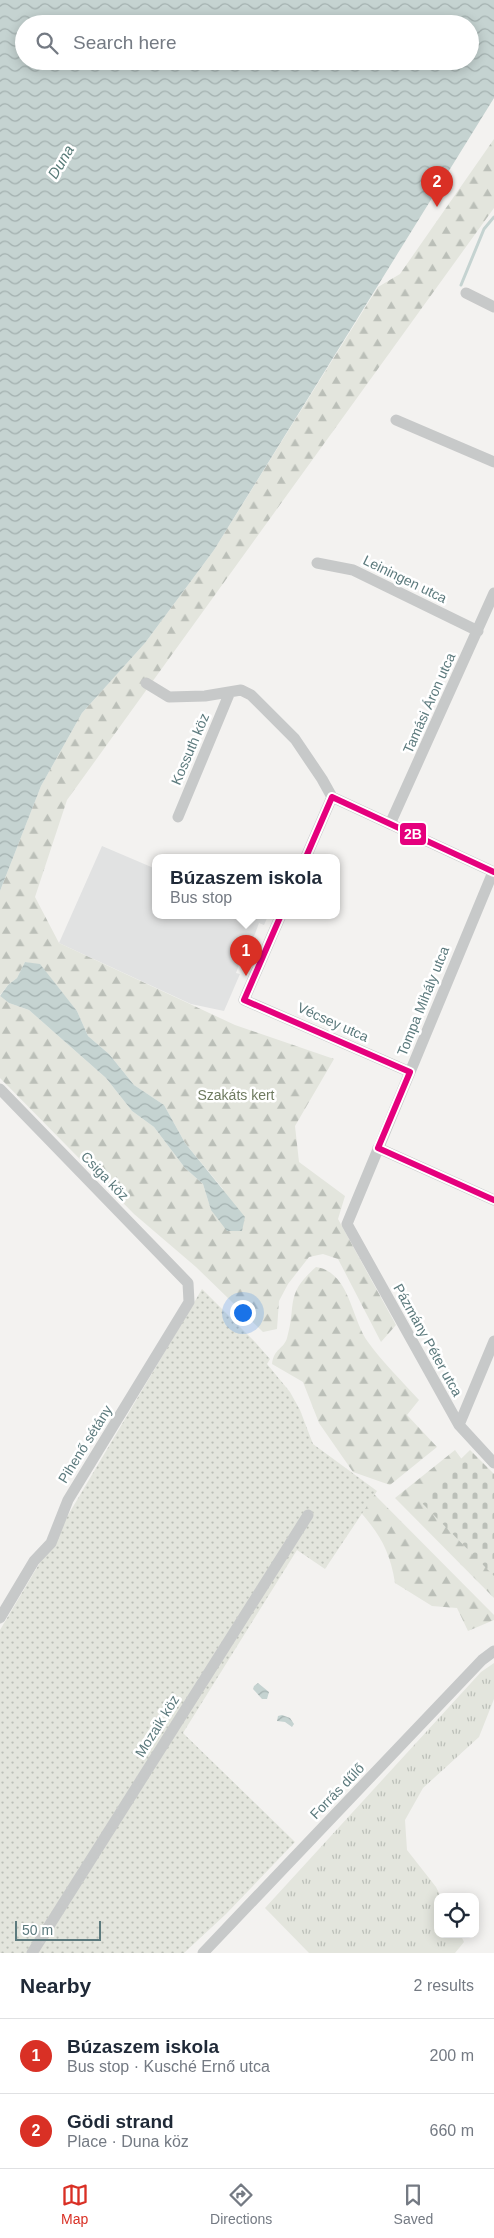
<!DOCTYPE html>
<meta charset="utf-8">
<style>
:root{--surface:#fff;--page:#f6f6f7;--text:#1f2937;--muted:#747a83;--line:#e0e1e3;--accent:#d93025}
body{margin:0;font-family:Helvetica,sans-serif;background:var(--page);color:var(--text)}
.controls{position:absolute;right:15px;bottom:15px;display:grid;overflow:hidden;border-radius:10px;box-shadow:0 2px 12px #0003}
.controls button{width:45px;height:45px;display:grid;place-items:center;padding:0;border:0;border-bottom:1px solid var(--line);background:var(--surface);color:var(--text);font:25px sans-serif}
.scale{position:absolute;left:15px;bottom:12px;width:86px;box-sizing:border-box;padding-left:5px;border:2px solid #5c7a7d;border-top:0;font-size:14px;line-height:18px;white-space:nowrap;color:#5c7a7d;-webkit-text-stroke:4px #fff;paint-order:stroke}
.you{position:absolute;left:242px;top:1312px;width:18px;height:18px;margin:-12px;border:4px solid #fff;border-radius:50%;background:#1a73e8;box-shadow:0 0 0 8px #1a73e833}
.badge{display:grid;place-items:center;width:32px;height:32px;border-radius:50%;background:var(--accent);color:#fff;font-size:16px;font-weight:700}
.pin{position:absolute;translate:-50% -41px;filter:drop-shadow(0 1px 2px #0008)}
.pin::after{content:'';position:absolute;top:26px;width:18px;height:15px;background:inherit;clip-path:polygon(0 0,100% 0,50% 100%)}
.popup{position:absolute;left:152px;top:854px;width:188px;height:65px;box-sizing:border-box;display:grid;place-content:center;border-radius:10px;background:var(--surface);filter:drop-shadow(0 1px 4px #0005);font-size:16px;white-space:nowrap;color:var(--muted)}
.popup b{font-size:19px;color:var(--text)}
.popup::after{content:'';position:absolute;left:50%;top:100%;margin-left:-10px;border:10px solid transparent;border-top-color:var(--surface)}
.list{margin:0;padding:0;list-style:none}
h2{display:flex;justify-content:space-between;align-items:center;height:65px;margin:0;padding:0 20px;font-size:21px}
h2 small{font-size:16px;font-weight:400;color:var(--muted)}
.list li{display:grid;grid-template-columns:32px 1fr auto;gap:15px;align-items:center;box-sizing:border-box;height:75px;padding:0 20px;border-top:1px solid var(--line)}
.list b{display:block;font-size:19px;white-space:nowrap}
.list p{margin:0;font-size:16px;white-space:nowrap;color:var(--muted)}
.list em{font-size:16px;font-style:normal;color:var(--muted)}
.icon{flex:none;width:28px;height:28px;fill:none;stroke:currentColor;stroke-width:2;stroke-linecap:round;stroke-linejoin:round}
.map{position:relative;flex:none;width:494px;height:1953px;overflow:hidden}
.search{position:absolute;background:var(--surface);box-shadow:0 2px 12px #0003;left:15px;right:15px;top:15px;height:55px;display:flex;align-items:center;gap:12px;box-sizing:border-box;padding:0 18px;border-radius:28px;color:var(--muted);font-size:19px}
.sheet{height:215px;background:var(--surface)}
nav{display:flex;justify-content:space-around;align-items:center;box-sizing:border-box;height:70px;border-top:1px solid var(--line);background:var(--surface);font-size:14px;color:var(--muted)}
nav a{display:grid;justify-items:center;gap:2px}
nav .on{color:var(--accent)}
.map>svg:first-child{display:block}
</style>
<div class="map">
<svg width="494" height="1953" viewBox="0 0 494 1953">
<defs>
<pattern id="grass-tufts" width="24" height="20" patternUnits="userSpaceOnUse" patternTransform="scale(1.25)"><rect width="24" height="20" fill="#e3e5dd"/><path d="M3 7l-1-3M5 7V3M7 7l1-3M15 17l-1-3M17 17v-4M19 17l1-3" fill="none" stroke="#bbbfb8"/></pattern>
<pattern id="forest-firs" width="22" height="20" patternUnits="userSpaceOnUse" patternTransform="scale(1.25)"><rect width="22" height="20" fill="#e3e5dd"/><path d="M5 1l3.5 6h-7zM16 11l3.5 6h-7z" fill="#bbbfb8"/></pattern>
<pattern id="cemetery-stones" width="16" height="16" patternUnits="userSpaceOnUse" patternTransform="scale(1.25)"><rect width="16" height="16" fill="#e3e5dd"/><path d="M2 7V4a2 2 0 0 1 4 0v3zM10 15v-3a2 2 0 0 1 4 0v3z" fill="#bbbfb8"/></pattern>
<pattern id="park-dots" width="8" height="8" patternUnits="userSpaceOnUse" patternTransform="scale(1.25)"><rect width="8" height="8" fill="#e3e5dd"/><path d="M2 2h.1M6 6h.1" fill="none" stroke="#bbbfb8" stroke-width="1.8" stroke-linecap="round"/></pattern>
<pattern id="water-waves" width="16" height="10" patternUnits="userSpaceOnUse" patternTransform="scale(1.25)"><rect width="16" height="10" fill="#c5d3d1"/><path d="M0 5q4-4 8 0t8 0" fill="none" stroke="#a3b0af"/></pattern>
</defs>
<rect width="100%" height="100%" fill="#f3f2f0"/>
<path fill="#e1e2e2" d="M102,846l54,23v46l112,1 -4,9 -5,-2 -13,35 4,2 -2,8 -9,-3 -3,8 4,1 -16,37 -33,-7 -132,-61z"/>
<path fill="url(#grass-tufts)" d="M494,1663v36l-15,38 -56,51 -18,32 2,30 29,37 5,10h-3v37h22l4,8 -9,11h-146l-44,-45 216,-236z"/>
<path fill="url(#forest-firs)" d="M494,139v69l-427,592 -32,97 24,46 176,82 99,34 -39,67 4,36 46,34 -7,23 58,106 -15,17 -43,-83 -15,-5 -14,3 -21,27 -9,17 -2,28 -14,3 -67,-65 -62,-53 -134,-136v-82l9,7 20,7 77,68 26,33 22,16 31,41 18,16 8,26 12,-21 -38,-46 -21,-38 -30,-20 -25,-31 -21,-18 -11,-25 -37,-46 -15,-3 -8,16 -9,7 -8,10v-104l41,-105 41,-73 63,-70 69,-93 164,-263 22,-13z
M316,1267c34,5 35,52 52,75 15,21 34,39 51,58l-12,15 30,32 -47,38 -37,-13 -34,-49 -16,-41 -31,-18c2,-16 12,-15 15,-26 10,-34 -3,-43 29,-71z
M455,1450l39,53v95l-99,-100z
M366,1486l128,129v5l-26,11 -11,-23 -25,-2 -37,-23c-5,-33 -16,-50 -38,-75z"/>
<path fill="url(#cemetery-stones)" d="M470,1450l24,24v102l-75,-76z"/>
<path fill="url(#park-dots)" d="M202,1289l53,53 15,17 -3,5 23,28 10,18 13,34 64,47 -52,78 -28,-19 -114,183 112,109 -69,72 -42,39h-184v-323z"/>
<path fill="url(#water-waves)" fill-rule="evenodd" d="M0,0h494v98l-280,452 -69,93 -63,70 -41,73 -41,105zM24,24h446v37h-446z
M25,962l15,2 37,47 11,25 21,18 25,31 30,20 21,38 60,74 -3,14h-15l-16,-21 -8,-26 -18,-16 -31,-41 -22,-16 -26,-33 -77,-68 -20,-7 -9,-7 8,-11 9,-7z
M258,1683l11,9 -2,7h-5l-9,-10 1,-3z
M282,1715l8,3 4,6 -2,3 -7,-5 -8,-1 1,-5z"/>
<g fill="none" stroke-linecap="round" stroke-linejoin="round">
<path stroke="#c5d3d1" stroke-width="3" d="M461,285l23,-56 10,-12"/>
<path stroke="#c7c9c9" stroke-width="11" d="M466,293l28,14
M396,420l98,42
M317,563l36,7 125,61
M146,683l23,14 36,-1 36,-6 10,5 44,44 27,40 10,18 162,75
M178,817l52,-125
M390,824l104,-231
M306,857l26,-60
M493,872l-146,352 112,201 35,38
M281,915l-37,85 166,72
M0,1089l188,194 1,19 -121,198 -17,43 -17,18 -34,57
M378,1148l116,52
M459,1425l35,-84
M32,1953l276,-438
M203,1953l279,-293 12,-9"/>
<defs>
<path id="bus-1" d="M332,797l162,75
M306,857l26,-60
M244,1000l166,72
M244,1000l37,-85
M378,1148l116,52
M378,1148l32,-76"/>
</defs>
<use href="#bus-1" stroke="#fff" stroke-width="10"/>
<use href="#bus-1" stroke="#e5007d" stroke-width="6"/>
</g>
<g text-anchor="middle" stroke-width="5" stroke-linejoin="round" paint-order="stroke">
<g font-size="14" fill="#5c7a7d" stroke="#fff">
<text transform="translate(405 579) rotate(26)" y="5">Leiningen utca</text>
<text transform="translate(429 703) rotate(-66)" y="5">Tamási Áron utca</text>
<text transform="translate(190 749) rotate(-67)" y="5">Kossuth köz</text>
<text transform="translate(423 1001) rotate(-68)" y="5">Tompa Mihály utca</text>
<text transform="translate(333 1022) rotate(24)" y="5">Vécsey utca</text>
<text transform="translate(105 1176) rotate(46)" y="5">Csiga köz</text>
<text transform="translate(428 1340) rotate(61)" y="5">Pázmány Péter utca</text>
<text transform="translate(85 1444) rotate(-58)" y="5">Pihenő sétány</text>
<text transform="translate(157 1726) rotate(-58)" y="5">Mozaik köz</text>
<text transform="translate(337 1791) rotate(-46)" y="5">Forrás dűlő</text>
</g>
<g font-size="14" fill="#6e7a5f" stroke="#fff">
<text x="236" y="1100">Szakáts kert</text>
</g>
<g font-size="15" font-style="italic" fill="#577a77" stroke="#fff">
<text transform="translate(61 162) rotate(-59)" y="5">Duna</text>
</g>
</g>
<rect stroke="#fff" stroke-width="2" x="399" y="822" width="28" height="24" rx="5" fill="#e5007d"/>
<g font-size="14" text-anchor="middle" font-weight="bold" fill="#fff">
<text x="413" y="839">2B</text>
</g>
</svg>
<div class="controls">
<button><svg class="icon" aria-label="locate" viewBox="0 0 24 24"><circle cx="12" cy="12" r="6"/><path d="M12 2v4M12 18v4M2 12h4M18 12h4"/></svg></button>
</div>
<div class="scale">50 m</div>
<div class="you"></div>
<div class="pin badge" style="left:246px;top:976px">1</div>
<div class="popup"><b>Búzaszem iskola</b>Bus stop</div>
<div class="pin badge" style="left:437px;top:207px">2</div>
<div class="search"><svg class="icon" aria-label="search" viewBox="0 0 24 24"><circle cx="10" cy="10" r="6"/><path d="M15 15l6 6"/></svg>Search here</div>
</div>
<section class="sheet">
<h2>Nearby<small>2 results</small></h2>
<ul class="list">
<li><span class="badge">1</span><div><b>Búzaszem iskola</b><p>Bus stop · Kusché Ernő utca</p></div><em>200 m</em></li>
<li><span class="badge">2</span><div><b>Gödi strand</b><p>Place · Duna köz</p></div><em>660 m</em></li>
</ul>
</section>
<nav>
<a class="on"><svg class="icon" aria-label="map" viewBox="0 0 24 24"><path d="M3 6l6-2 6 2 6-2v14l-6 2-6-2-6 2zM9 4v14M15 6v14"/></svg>Map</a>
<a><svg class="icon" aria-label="directions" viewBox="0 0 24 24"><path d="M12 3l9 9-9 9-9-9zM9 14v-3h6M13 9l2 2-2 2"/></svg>Directions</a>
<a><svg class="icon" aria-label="saved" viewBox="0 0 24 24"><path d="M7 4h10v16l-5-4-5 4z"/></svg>Saved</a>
</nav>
